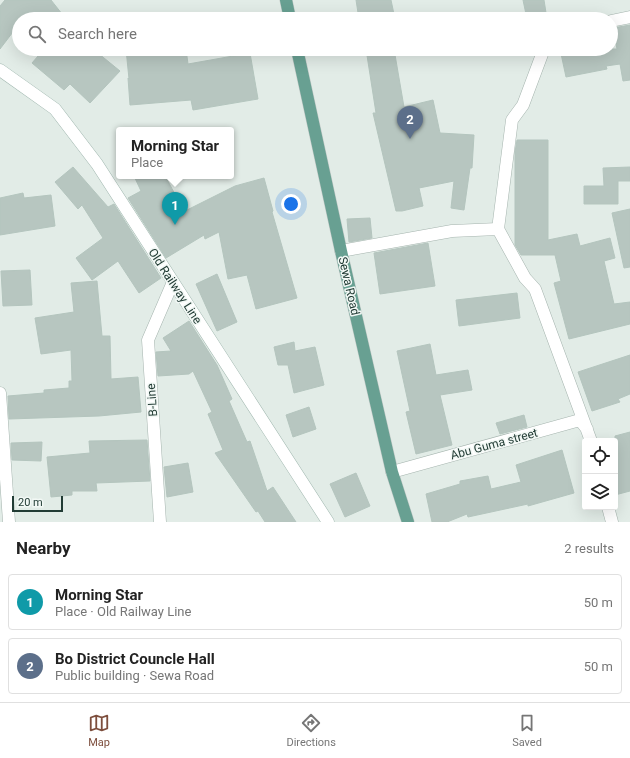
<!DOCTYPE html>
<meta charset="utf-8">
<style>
:root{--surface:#fff;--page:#f2f2f2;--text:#222;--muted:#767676;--line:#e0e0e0;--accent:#7d4e3d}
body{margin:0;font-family:Roboto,sans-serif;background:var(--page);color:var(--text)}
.controls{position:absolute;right:12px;bottom:12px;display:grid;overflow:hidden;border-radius:4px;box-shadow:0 4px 16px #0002}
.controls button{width:36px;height:36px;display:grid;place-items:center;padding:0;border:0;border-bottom:1px solid var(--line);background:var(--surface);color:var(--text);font:20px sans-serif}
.scale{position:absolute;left:12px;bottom:10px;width:51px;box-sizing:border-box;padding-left:4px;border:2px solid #223c35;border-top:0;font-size:11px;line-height:14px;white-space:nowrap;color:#223c35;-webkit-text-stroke:3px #f2f8f5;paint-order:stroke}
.you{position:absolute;left:291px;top:204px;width:14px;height:14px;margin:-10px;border:3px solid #fff;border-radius:50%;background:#1a73e8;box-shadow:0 0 0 6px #1a73e833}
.badge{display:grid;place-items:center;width:26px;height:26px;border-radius:50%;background:var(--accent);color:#fff;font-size:13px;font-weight:700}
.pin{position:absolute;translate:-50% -33px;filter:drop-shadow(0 1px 2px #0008)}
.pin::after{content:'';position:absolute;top:21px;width:14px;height:12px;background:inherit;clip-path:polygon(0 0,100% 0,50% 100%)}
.popup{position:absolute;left:116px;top:127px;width:118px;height:52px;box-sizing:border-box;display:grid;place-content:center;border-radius:4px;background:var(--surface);filter:drop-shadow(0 1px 3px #0005);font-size:13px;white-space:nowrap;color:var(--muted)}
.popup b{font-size:15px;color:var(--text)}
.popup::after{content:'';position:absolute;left:50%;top:100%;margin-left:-8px;border:8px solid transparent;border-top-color:var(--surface)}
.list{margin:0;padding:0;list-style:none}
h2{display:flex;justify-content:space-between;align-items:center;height:52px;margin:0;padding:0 16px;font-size:17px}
h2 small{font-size:13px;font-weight:400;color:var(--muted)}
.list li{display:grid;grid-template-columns:26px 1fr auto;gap:12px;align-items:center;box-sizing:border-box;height:56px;margin:0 8px 8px;padding:0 8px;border:1px solid var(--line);border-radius:4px}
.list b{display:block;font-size:15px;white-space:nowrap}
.list p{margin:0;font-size:13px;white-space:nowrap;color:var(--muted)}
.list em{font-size:13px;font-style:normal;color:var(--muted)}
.icon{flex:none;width:22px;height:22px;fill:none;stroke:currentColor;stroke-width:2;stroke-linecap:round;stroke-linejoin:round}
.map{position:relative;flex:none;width:630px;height:522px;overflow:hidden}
.search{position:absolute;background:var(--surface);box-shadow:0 4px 16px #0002;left:12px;right:12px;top:12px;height:44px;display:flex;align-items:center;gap:10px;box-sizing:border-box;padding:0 14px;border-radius:22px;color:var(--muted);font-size:15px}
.sheet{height:180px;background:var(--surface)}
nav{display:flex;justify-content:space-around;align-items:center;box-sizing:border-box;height:56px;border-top:1px solid var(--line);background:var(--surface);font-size:11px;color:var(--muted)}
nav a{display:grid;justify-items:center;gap:2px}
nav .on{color:var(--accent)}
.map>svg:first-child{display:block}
</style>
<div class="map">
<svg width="630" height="522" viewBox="0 0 630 522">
<rect width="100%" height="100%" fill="#e2ece7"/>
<path fill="#b7c6c0" stroke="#b4c5be" d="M5,0h46l15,19h-47v5l-19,25v-43z
M356,0h35l4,19h-36z
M523,0h21l3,19h-20z
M630,25v55l-7,1 -3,-17 -14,2 1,3 -41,8 -6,-28h57l-4,-21z
M44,49h49l27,22 -30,32 -20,-19 -6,6 -32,-27z
M126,49h60l2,15 62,-11 8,46 -65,11 -2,-10 -61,5 -2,-27 1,1z
M366,49h28l10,58 29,-7 7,33 34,2 -2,33h-2l-6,42 -13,-2 3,-27 -35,7 4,18 -21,5h-6l-23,-98h3z
M517,140h31v100l29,-6 3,12 30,-8 5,20 -11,3 10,43 16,-2v22l-61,15 -15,-56 7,-2 -6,-26h-34l-6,-10v-93z
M73,167l35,40 6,-3 47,74 -22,15 -21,-32 -26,19 -16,-22 27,-20 -21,-33 -4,4 -23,-27z
M630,167v14h-12v23h-34v-18h20l-1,-18z
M134,176h31l11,20 2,-1 9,15 48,-24 29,-8 9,33 -1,1 25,86 -41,11 -9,-34 -19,4 -9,-47 -14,7 -1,-4 -38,23 -38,-60 13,-7z
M23,193l1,5 27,-3 4,31 -55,9v-37z
M630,209v58l-6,1 -12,-55z
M370,218l2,20 -23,4 -2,-23z
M428,243l7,43 -55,8 -6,-41z
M30,270l2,35 -29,1 -2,-35z
M217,274l20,48 -20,9 -21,-47z
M97,281l5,55h8l1,43 27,-2 3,35 -42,4 -90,3 -1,-23 36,-3v-3l25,-2v-7h3l-1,-31 -30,4 -6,-36 39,-6 -3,-29z
M517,293l3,25 -61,8 -3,-26z
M189,321l28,44 15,34 -3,2 18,41 3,-1 17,50 6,-4 23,35h-31l-7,-11 -2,1 -41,-59 8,-3 -15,-36 4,-2 -19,-41 -4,3 -31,2 -2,-24 15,-1 -8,-13z
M294,342l1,9 20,-4 9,38 -30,8 -6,-28h-10l-4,-18z
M430,344l6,31 32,-5 4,20 -32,5 12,50 -36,9 -10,-42 4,-1 -13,-60z
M630,355v39l-12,5 2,3 -28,9 -14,-39z
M309,407l7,22 -23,8 -7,-22z
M524,415l3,12 -27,7 -4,-11z
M630,432v59l-15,4v-59z
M147,440l3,41 -54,2 1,8h-25v4l-21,2 -4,-40 43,-4 -1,-12z
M42,442l-1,19 -29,-1 -1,-17z
M562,450l12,43 -46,13v-2l-60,13 -1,-3 -20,8h-15l-6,-28 34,-10v-3l28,-5 3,13 30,-7 -5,-17z
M188,463l5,29 -26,5 -3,-30z
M356,473l14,33 -25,11 -15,-33z"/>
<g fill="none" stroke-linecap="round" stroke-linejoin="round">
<defs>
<path id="street" d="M611,21l19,-4
M498,229l14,-109 11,-15 21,-56
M341,251l111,-20 46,-2 27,49 10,11 56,152
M0,393l9,129
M392,472l188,-52 7,9
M608,507l4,15
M160,522l-12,-182 25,-58"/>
<path id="secondary" d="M0,70l55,39 42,55 231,358"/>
<path id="primary" d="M286,0l4,19
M297,49l44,202 51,221 16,50"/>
</defs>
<use href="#street" stroke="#a5b4ae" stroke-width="13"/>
<use href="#secondary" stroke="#a0b7af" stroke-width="13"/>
<use href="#primary" stroke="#c1c8c6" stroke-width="13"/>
<use href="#street" stroke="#fff" stroke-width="12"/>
<use href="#secondary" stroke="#fff" stroke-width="12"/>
<use href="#primary" stroke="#68a092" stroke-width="12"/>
</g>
<g text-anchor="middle" stroke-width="3" stroke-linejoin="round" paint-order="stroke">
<g font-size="12" fill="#223c35" stroke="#f2f8f5">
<text transform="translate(175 286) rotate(57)" y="4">Old Railway Line</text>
<text transform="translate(349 286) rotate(77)" y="4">Sewa Road</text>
<text transform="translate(152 400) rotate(-94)" y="4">B-Line</text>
<text transform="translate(494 444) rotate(-15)" y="4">Abu Guma street</text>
</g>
</g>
</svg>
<div class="controls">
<button><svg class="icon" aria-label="locate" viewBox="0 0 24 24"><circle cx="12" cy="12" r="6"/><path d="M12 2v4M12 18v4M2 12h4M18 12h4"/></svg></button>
<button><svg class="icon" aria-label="layers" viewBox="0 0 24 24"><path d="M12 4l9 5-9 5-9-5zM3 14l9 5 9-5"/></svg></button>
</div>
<div class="scale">20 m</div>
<div class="you"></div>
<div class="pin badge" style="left:175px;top:225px;background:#0f9aa8">1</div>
<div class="popup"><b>Morning Star</b>Place</div>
<div class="pin badge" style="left:410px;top:139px;background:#5c6f8a">2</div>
<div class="search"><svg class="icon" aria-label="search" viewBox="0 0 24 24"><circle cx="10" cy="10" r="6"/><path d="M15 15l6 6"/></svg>Search here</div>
</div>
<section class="sheet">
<h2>Nearby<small>2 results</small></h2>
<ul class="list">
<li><span class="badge" style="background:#0f9aa8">1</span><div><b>Morning Star</b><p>Place · Old Railway Line</p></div><em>50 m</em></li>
<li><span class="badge" style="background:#5c6f8a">2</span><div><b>Bo District Councle Hall</b><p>Public building · Sewa Road</p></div><em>50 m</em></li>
</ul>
</section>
<nav>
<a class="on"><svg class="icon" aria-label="map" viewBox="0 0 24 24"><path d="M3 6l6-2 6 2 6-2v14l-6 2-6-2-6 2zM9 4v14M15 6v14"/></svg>Map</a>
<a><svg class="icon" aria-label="directions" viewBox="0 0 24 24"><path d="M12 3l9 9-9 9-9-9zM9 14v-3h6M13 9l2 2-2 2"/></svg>Directions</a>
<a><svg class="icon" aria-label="saved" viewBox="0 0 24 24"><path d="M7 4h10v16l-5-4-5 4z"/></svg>Saved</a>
</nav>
